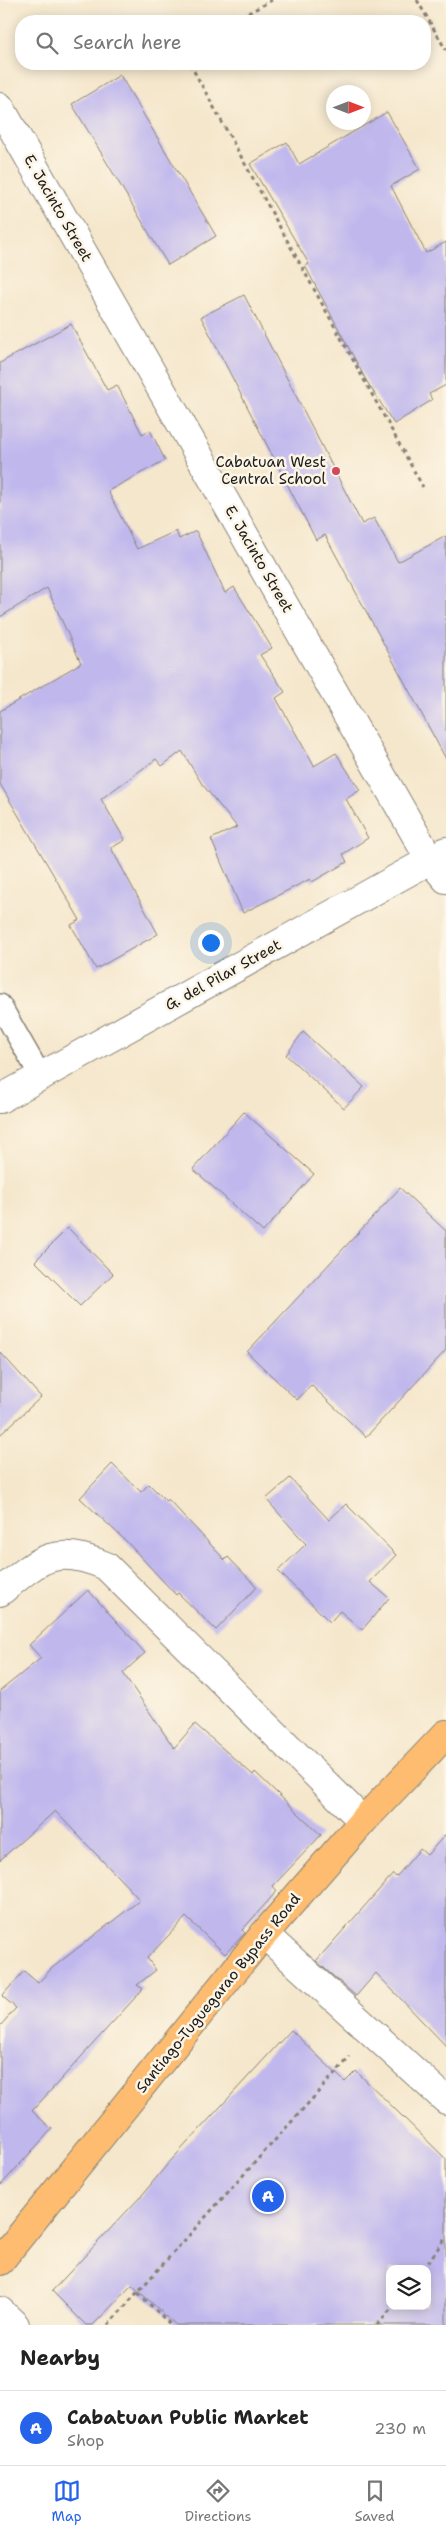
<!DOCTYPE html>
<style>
:root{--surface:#fff;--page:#f6f6f6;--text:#222;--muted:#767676;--line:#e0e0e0;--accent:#2563eb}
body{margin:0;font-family:"Shantell Sans",sans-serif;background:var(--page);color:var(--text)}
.controls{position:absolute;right:15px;bottom:15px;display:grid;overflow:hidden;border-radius:10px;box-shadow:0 2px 12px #0003}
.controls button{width:45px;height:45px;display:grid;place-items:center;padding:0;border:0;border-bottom:1px solid var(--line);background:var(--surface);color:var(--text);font:25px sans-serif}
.compass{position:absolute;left:326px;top:85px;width:45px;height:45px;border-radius:50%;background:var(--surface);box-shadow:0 2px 12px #0003;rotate:90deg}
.you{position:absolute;left:210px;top:942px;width:18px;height:18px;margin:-12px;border:4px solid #fff;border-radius:50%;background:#1a73e8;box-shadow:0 0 0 8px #1a73e833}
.badge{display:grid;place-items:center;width:32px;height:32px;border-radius:50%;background:var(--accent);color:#fff;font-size:16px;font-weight:700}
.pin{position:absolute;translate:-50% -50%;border:2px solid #fff;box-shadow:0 1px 5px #0006}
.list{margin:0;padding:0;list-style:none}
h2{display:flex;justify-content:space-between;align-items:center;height:65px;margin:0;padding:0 20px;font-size:21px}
h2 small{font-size:16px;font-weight:400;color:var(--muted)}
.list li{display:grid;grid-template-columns:32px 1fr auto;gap:15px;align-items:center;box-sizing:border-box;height:75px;padding:0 20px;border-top:1px solid var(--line)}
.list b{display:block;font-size:19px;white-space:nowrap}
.list p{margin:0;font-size:16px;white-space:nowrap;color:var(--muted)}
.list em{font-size:16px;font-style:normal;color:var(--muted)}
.icon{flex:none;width:28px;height:28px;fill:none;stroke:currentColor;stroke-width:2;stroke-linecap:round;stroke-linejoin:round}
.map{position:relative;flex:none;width:446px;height:2325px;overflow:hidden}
.search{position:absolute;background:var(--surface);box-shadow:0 2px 12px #0003;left:15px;right:15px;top:15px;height:55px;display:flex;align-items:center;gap:12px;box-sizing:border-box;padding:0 18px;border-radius:20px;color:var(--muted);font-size:19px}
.sheet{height:140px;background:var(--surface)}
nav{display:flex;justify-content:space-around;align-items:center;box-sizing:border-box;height:70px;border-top:1px solid var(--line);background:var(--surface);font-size:14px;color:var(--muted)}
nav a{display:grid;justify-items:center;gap:2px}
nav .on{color:var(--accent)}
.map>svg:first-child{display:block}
</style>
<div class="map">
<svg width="446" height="2325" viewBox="0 0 446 2325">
<rect width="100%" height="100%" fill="#fcf5e5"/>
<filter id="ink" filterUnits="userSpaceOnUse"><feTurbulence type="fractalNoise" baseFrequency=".02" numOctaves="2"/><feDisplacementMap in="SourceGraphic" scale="10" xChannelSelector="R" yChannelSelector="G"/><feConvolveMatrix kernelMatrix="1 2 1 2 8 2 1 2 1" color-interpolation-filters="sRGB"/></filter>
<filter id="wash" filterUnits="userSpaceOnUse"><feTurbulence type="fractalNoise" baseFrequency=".0096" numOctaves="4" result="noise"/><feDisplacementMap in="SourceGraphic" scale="20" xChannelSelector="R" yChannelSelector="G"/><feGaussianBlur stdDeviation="1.12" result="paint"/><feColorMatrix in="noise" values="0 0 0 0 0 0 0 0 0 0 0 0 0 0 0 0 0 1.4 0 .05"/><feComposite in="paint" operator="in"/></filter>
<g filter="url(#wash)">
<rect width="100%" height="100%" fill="#f5e7cc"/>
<g id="blocks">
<path fill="#c0b8ed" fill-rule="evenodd" d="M120,75l96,161 -48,29 -96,-161z
M387,112l33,57 -29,17 35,67 20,-11v143l-17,9 3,6 -38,24 -28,-44 -61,-114 4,-2 -59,-100 37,-22 12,22z
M244,295l118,229 12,-6 24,44 48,-26v223l-121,-224 -9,5 -115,-223z
M71,324l36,66 10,-5 25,49 8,-4 15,30 -57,31 29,58 39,-18 3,8 17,-8 29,62 9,-6 38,61 -12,7 25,37 -9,6 38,68 22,-13 24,37 -14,9 22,39 -25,16 4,8 -35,20 -2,-3 -67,34 -32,-74 26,-12 -35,-43 -20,-33 -20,15 -6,-7 -55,40 24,41 -14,8 47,86 -62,35 -25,-44 9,-5 -80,-136v-73l81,-48 -34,-75 -47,29v-254z
M303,1032l61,55 -20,21 -58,-53z
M244,1112l70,62 -51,58 -70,-63z
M400,1188l46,43v119l-80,87 -55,-52 -14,15 -50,-48z
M68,1228l45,46 -33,32 -45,-45z
M0,1352l41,45 -41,38z
M112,1464l29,28 8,-8 17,17 2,-2 57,61 3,-3 29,30 -41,43 -38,-37 -2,2 -49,-53 -47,-44z
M290,1478l39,42 17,-16 50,51 -26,27 19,16 -27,32 -22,-19 -10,11 -52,-51 28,-27 -40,-45z
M88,1590l57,63 -22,20 51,75 21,-24 58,51 2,-3 66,63 -48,51 4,5 -35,39 3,3 -20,21 -39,-37 -39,41 9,12 -19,15 6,4 -111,122 20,18 -52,57v-160l16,-18 -14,-12 22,-25 14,12 14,-15 88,-68 -85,-89 -55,49v-169l41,-33 -12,-13z
M446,1834v212l-70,-73 -20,23 -40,-35 77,-87 3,3 24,-28 7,6z
M291,2030l54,52 11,-11 90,88v166h-270l-44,-40 -39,40h-7l-34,-34 91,-97 23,-28zM390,2269h37v37h-37z"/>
</g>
</g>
<g filter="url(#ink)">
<use href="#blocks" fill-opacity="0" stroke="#888274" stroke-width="1"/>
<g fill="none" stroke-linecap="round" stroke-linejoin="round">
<defs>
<path id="service" d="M0,1005l40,70"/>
<path id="minor" d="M0,107l430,753 16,19
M0,1099l446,-248
M0,1592c40,-33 54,-48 106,-26l257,255
M264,1934l182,166
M0,2311l15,14"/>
<path id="trunk" d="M0,2261l264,-327 99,-113 83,-87"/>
</defs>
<use href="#service" stroke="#888274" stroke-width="24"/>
<use href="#minor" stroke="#888274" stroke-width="30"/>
<use href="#trunk" stroke="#888274" stroke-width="30"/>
<path stroke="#888274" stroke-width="3" stroke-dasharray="4 4" stroke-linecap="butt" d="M417,0l29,50
M234,21l38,-21
M190,64l233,423
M423,2269l23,-32
M138,2293l33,32
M108,2325l242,-268
M377,2325l17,-19"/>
<use href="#service" stroke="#fff" stroke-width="21"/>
<use href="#minor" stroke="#fff" stroke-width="28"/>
<use href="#trunk" stroke="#fdbc6f" stroke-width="28"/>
</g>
</g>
<circle fill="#d1495b" stroke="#fcf5e5" stroke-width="2" cx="336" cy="471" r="5"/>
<g text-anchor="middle" stroke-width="5" stroke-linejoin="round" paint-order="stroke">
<g font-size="15" fill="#1c1c1c" stroke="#fcf5e5">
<text transform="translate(58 208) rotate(60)" y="5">E. Jacinto Street</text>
<text transform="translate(259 559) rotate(60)" y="5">E. Jacinto Street</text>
<text transform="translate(223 975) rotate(-29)" y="5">G. del Pilar Street</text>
<text transform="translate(218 1993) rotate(-51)" y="5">Santiago-Tuguegarao Bypass Road</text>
</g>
<g font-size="15" fill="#1c1c1c" stroke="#fcf5e5" text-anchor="end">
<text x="326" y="467">Cabatuan West<tspan x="326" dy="17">Central School</tspan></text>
</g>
</g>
</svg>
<div class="controls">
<button><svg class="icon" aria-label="layers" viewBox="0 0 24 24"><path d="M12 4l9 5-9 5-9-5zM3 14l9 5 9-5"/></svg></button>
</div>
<svg class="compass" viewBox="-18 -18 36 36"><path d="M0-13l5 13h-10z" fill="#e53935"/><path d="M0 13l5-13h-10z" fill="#767676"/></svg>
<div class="you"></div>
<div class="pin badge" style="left:268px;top:2196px">A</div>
<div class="search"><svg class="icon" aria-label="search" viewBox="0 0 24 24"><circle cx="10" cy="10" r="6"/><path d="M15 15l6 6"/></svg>Search here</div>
</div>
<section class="sheet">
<h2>Nearby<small></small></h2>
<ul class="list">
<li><span class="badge">A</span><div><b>Cabatuan Public Market</b><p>Shop</p></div><em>230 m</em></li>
</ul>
</section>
<nav>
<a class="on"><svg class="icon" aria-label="map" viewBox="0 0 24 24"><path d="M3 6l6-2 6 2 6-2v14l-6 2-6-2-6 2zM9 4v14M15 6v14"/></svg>Map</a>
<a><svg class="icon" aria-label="directions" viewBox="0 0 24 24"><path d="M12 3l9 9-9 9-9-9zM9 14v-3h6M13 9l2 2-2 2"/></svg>Directions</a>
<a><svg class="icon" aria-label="saved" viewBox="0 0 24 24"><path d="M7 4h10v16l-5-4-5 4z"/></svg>Saved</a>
</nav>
